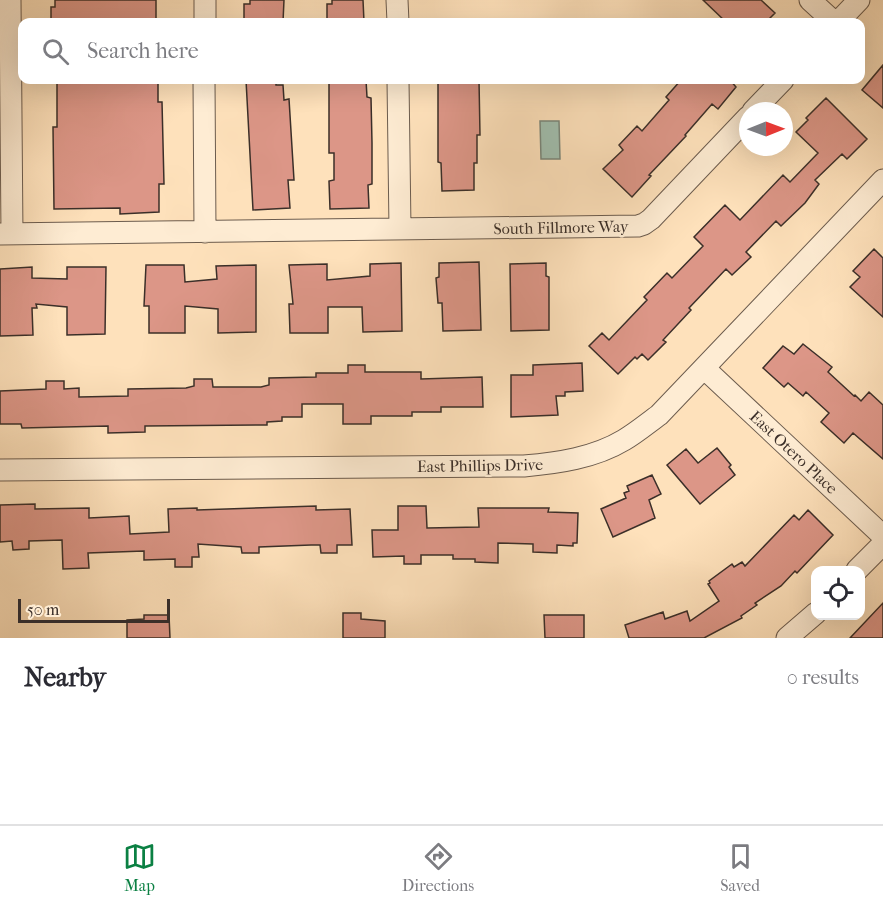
<!DOCTYPE html>
<style>
:root{--surface:#fff;--page:#f7f7f7;--text:#2b2b33;--muted:#7c7c81;--line:#e1e1e2;--accent:#0b8043}
body{margin:0;font-family:"IM FELL French Canon",serif;background:var(--page);color:var(--text)}
.controls{position:absolute;right:18px;bottom:18px;display:grid;overflow:hidden;border-radius:12px;box-shadow:0 6px 24px #0002}
.controls button{width:54px;height:54px;display:grid;place-items:center;padding:0;border:0;border-bottom:2px solid var(--line);background:var(--surface);color:var(--text);font:30px sans-serif}
.compass{position:absolute;left:739px;top:102px;width:54px;height:54px;border-radius:50%;background:var(--surface);box-shadow:0 6px 24px #0002;rotate:89deg}
.scale{position:absolute;left:18px;bottom:15px;width:152px;box-sizing:border-box;padding-left:6px;border:3px solid #3b2f29;border-top:0;font-size:16px;line-height:21px;white-space:nowrap;color:#3b2f29;-webkit-text-stroke:4px #feecd3;paint-order:stroke}
.list{margin:0;padding:0;list-style:none}
h2{display:flex;justify-content:space-between;align-items:center;height:78px;margin:0;padding:0 24px;font-size:26px}
h2 small{font-size:20px;font-weight:400;color:var(--muted)}
.icon{flex:none;width:33px;height:33px;fill:none;stroke:currentColor;stroke-width:2;stroke-linecap:round;stroke-linejoin:round}
.map{position:relative;flex:none;width:883px;height:638px;overflow:hidden}
.search{position:absolute;background:var(--surface);box-shadow:0 6px 24px #0002;left:18px;right:18px;top:18px;height:66px;display:flex;align-items:center;gap:15px;box-sizing:border-box;padding:0 21px;border-radius:12px;color:var(--muted);font-size:22px}
.sheet{height:186px;background:var(--surface)}
nav{display:flex;justify-content:space-around;align-items:center;box-sizing:border-box;height:84px;border-top:2px solid var(--line);background:var(--surface);font-size:16px;color:var(--muted)}
nav a{display:grid;justify-items:center;gap:3px}
nav .on{color:var(--accent)}
.map>svg:first-child{display:block}
</style>
<div class="map">
<svg width="883" height="638" viewBox="0 0 883 638">
<rect width="100%" height="100%" fill="#fee1bb"/>
<filter id="stains"><feTurbulence type="fractalNoise" baseFrequency=".00333" numOctaves="4"/><feColorMatrix values="0 0 0 0 .2 0 0 0 0 .09 0 0 0 0 .02 0 0 0 .5 -.17"/></filter>
<radialGradient id="worn" r=".72"><stop offset=".6" stop-color="#630" stop-opacity="0"/><stop offset="1" stop-color="#630" stop-opacity=".3"/></radialGradient>
<path fill="#a0beae" stroke="#788579" stroke-width="1.5" d="M540,121h19l1,38h-19z"/>
<path fill="#dc9687" stroke="#3b2f29" stroke-width="1.5" d="M55,0h101v22h-105v-15h4z
M250,0h34l-1,22h-39v-18h6z
M332,0h31l1,22h-37v-18h5z
M703,0h58l14,13 -9,9h-40z
M883,65v43l-21,-18z
M57,80h101v22h4l2,82h-5v28l-39,2v-6l-66,1 -1,-82h4z
M246,80h30v5h7l1,15 5,-1 5,81h-6l2,28 -37,2z
M329,80h37l1,17 4,1 1,45v41l-4,1 1,23 -39,1 -1,-28 5,-1v-27h-5z
M448,80h31l1,55h-3v28h-3v27l-32,1 -1,-28 -3,-1v-81z
M681,80h49l6,7 -18,22 -6,-5 -27,31 1,1 -37,39 2,1 -19,21 -29,-28 20,-19 -4,-5 18,-19 5,5 27,-31 -3,-3z
M826,98l41,41 -20,20 -5,-5 -27,26 4,4 -14,19 -24,23 -5,-5 -30,31 5,5 -19,18 -6,-6 -37,39 2,2 -28,30 3,2 -18,18 -6,-6 -5,5 -2,-2 -17,17 -29,-28 13,-13 7,7 38,-40 -3,-3 23,-24 5,5 31,-32 -9,-9 31,-32 15,15 43,-45 7,7 28,-29 -22,-21 12,-12 -2,-2z
M874,249l9,9v59l-33,-30 10,-10 -7,-6z
M479,262l2,68 -38,1 -1,-28h-4l-2,-25 3,-1v-14z
M401,263l1,68 -39,1 -1,-25h-34v26h-38l-1,-29h4l-4,-39 38,-1v16l43,-4v-12z
M546,263v13l3,1v53l-38,1 -1,-67z
M146,265h38l1,17 32,-3 -1,-13 40,-1v67l-38,1v-24l-33,-3v27h-36v-27h-5z
M32,267v11l35,1v-12h39l-1,67 -38,1v-28l-31,-3 1,4h-5l1,27 -33,1v-67z
M803,344l29,23 -4,5 26,24 1,-1 6,6 8,-9 14,13v54l-30,-26 -9,10 -23,-21 8,-9 -23,-21 -3,4 -15,-13 -4,4 -21,-19 20,-22 11,8z
M582,363l1,28 -18,1v4h-9l2,19 -47,2v-42h22v-10z
M348,365h17v7h56v7l61,-2 1,30h-42v5h-29v4h-41v8h-28v-20h-41v13h-20v4l-15,1v3l-122,1v6l-37,1v-7l-86,2 -1,-4h-21v-33l46,-2v-8h18v8l15,-1v9l49,-1v-7l58,-1 8,-2v-7h18l1,8h48l8,-2v-7l47,-1v-4h32z
M717,448l14,17 -2,2 6,8 -35,29 -33,-39 19,-16 12,14z
M652,475l9,19 -12,6 6,18 -42,19 -12,-28 25,-11 -2,-5 5,-2 -2,-5z
M35,504v5l54,-1v10l40,-2 1,18 39,-2 -1,-23 29,-1v2l119,-4v4l34,-1 2,36h-15v8h-16l-1,-8h-9l-52,2v6h-17l-1,-6 -43,-3 1,13h-7v10h-17v-8l-31,1v-9l-56,2 1,15 -26,1 -1,-29 -33,1v8l-16,1 -1,-9 -12,1v-37z
M398,506h28l1,22 52,-1 -1,-19h71l-1,4 30,1 -1,30h-4v3l-16,-1v8l-24,-1v-8l-35,-1v20l-23,-1v-3h-22v-4h-32v9h-17v-8l-31,1 -1,-27h26z
M808,510l25,25 -36,38 -2,-2 -14,15 -26,17 2,2 -16,11 1,2 -38,20h-75l-4,-13 38,-13 2,7 22,-8 3,10 29,-20 -11,-17 2,-1 -1,-2 23,-17 2,3 8,-5 3,4 49,-51 5,5z
M883,603v35h-33z
M343,613h18v6l24,2v17h-42z
M144,615h25l1,23h-43v-18l17,-1z
M544,615h40v23h-39z"/>
<g fill="none" stroke-linecap="round" stroke-linejoin="round">
<defs>
<path id="street" d="M10,0l2,234
M397,0l1,22
M810,0l24,22
M205,22v-22
M838,22l21,-22
M204,80l1,152
M398,80l2,149
M753,111l30,-31
M0,234l638,-8 6,-2 7,-5 97,-102
M705,369l178,167
M0,470l524,-4c34,-3 70,-8 100,-26 12,-7 24,-17 35,-25l224,-235
M857,570l26,-26
M787,638l29,-25"/>
</defs>
<use href="#street" stroke="#6c5c4e" stroke-width="23"/>
<use href="#street" stroke="#feecd3" stroke-width="21"/>
</g>
<g text-anchor="middle" stroke-width="5" stroke-linejoin="round" paint-order="stroke">
<g font-size="16" fill="#3b2f29" stroke="#feecd3">
<text transform="translate(561 227) rotate(-1)" y="6">South Fillmore Way</text>
<text transform="translate(794 452) rotate(43)" y="6">East Otero Place</text>
<text transform="translate(480 465) rotate(-1)" y="6">East Phillips Drive</text>
</g>
</g>
<rect width="100%" height="100%" filter="url(#stains)"/>
<rect width="100%" height="100%" fill="url(#worn)"/>
</svg>
<div class="controls">
<button><svg class="icon" aria-label="locate" viewBox="0 0 24 24"><circle cx="12" cy="12" r="6"/><path d="M12 2v4M12 18v4M2 12h4M18 12h4"/></svg></button>
</div>
<svg class="compass" viewBox="-18 -18 36 36"><path d="M0-13l5 13h-10z" fill="#e53935"/><path d="M0 13l5-13h-10z" fill="#7c7c81"/></svg>
<div class="scale">50 m</div>
<div class="search"><svg class="icon" aria-label="search" viewBox="0 0 24 24"><circle cx="10" cy="10" r="6"/><path d="M15 15l6 6"/></svg>Search here</div>
</div>
<section class="sheet">
<h2>Nearby<small>0 results</small></h2>
<ul class="list">
</ul>
</section>
<nav>
<a class="on"><svg class="icon" aria-label="map" viewBox="0 0 24 24"><path d="M3 6l6-2 6 2 6-2v14l-6 2-6-2-6 2zM9 4v14M15 6v14"/></svg>Map</a>
<a><svg class="icon" aria-label="directions" viewBox="0 0 24 24"><path d="M12 3l9 9-9 9-9-9zM9 14v-3h6M13 9l2 2-2 2"/></svg>Directions</a>
<a><svg class="icon" aria-label="saved" viewBox="0 0 24 24"><path d="M7 4h10v16l-5-4-5 4z"/></svg>Saved</a>
</nav>
